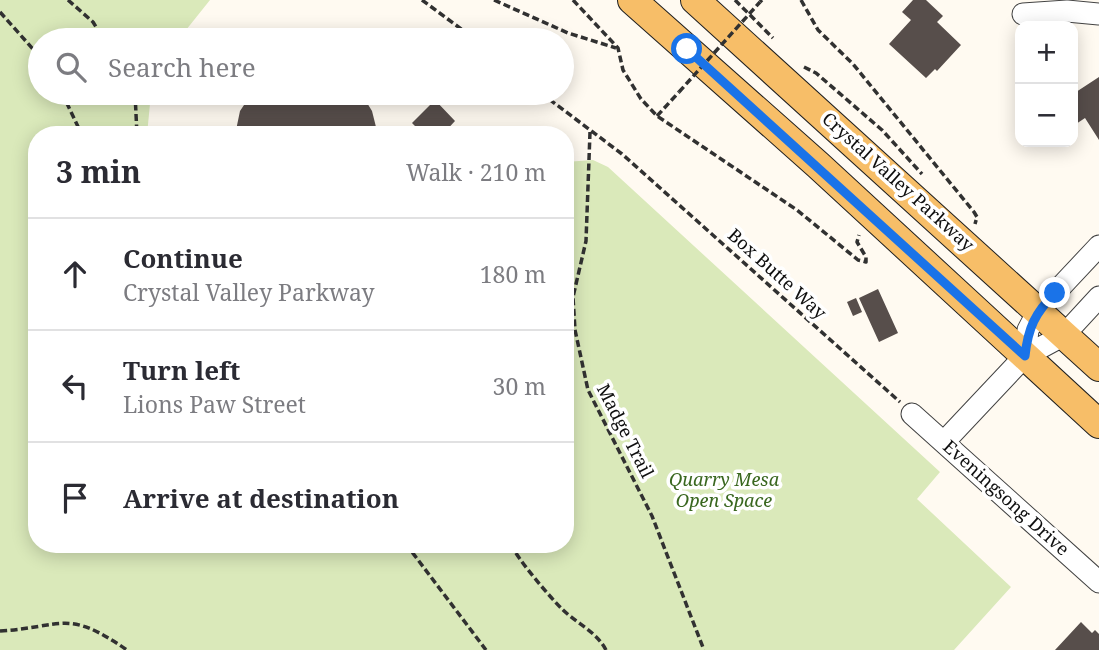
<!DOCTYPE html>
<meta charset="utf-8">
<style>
:root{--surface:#fff;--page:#f2f2f3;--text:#2b2b33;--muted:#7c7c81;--line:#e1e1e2}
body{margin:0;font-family:"Noto Serif",serif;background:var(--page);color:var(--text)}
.controls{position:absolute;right:21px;top:21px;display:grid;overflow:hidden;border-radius:14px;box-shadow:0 4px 18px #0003}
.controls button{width:63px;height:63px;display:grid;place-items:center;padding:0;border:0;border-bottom:2px solid var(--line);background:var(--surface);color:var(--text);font:35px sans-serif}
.stop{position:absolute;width:21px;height:21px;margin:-16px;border:5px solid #1a73e8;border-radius:50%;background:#fff}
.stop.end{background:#1a73e8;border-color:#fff;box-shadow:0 2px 7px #0008}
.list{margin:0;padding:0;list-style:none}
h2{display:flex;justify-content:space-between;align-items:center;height:91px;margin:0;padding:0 28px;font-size:30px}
h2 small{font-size:23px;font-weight:400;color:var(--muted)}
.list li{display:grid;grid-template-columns:46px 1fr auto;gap:21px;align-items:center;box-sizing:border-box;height:112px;padding:0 28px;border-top:2px solid var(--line)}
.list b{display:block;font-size:26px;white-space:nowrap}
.list p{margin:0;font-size:23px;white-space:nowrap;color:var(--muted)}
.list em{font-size:23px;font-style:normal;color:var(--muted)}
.icon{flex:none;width:38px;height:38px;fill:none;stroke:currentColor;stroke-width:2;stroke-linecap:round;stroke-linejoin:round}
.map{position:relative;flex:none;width:1099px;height:650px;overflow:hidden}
.search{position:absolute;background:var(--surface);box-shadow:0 4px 18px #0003;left:28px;top:28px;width:546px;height:77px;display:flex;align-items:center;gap:18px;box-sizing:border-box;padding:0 24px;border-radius:38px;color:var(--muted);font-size:26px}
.panel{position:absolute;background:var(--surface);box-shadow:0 4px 18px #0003;left:28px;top:126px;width:546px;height:427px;border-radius:28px}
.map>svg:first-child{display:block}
</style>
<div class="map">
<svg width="1099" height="650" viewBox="0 0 1099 650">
<rect width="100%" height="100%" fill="#fffaf1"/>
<path fill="#dae9ba" d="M0,0h210l-32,40h-138v53h111l-4,42h-110v409h528v-382l28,-2 15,7 332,305 -23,27 94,88 -57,63h-954z"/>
<path fill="#574e4b" d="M913,0h13l17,16 -6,6 24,23 -24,26 -2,-2 -9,9 -37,-34 22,-24 -9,-8z
M1099,77v63l-14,-22 -12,8v-32z
M252,93h109l11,18 6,24h-143l5,-24z
M435,100l20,21 -13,14h-18l-12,-12z
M878,289l20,44 -19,9 -20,-44z
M856,298l6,14 -9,4 -6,-14z
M1081,622l11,11 3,-3 4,4v16h-44z"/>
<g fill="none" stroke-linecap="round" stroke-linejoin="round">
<defs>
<path id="minor" d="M1023,14l44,-3 32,3
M1025,356l3,-26 10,-19 61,-65
M912,414l187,168
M944,442l81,-86 39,-21 35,-38"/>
<path id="major" d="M632,0l186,165 281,259
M695,0l404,367"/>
</defs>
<use href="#minor" stroke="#424242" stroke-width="23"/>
<use href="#major" stroke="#202020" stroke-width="30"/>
<path stroke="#313131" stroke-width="3.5" stroke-dasharray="7 3.5" stroke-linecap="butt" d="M68,0l25,22 11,18
M422,0l54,40
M494,0l74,33 48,15
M573,0l45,48 5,22 18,29 16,17 140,94 61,50 8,2v-5l-9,-15 2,-7
M735,0l38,38
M801,0l17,30 35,34 121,148 3,5 -2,7
M760,2l2,-2
M0,12l40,45
M804,67l12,6 66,57 40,44
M62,93l20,42
M135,93l2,42
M541,93l81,61 278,248
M657,116l22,-24
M590,132l-4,109 -13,56 2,33 13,60 64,126 52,134
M406,544l80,106
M511,544c6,15 39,53 51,65 15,15 34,22 44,41
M0,631c65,-4 66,-23 127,19"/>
<use href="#minor" stroke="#fff" stroke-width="21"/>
<use href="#major" stroke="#f7be68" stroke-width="28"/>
<path stroke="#313131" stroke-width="3.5" stroke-dasharray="7 3.5" stroke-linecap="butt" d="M679,92l81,-90"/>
</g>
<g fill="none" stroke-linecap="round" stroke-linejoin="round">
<path stroke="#1a73e8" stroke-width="9" d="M687,49l338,307c3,-28 10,-43 30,-63"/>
</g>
<g text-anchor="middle" stroke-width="7" stroke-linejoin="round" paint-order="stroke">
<g font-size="18" fill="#0f0f0f" stroke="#fff">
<text transform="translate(898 182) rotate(42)" y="6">Crystal Valley Parkway</text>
<text transform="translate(777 274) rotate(42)" y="6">Box Butte Way</text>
<text transform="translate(625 431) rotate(63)" y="6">Madge Trail</text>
<text transform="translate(1006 498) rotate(42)" y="6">Eveningsong Drive</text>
</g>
<g font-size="18" font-style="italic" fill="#39671f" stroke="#fff">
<text x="724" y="486">Quarry Mesa<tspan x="724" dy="21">Open Space</tspan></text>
</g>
</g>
</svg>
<div class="controls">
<button>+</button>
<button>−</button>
</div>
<div class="stop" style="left:687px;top:49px"></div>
<div class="stop end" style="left:1055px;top:293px"></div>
<div class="search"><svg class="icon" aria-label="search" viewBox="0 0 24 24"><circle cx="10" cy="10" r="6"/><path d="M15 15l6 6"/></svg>Search here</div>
<section class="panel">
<h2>3 min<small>Walk · 210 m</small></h2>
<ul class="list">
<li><svg class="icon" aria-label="ahead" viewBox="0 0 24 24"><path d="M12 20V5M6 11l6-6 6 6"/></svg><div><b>Continue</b><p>Crystal Valley Parkway</p></div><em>180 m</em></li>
<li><svg class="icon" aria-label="left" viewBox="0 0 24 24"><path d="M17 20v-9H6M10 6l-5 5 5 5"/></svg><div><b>Turn left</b><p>Lions Paw Street</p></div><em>30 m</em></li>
<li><svg class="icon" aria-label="arrive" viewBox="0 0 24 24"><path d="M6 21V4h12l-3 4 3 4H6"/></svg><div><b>Arrive at destination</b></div></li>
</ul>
</section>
</div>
